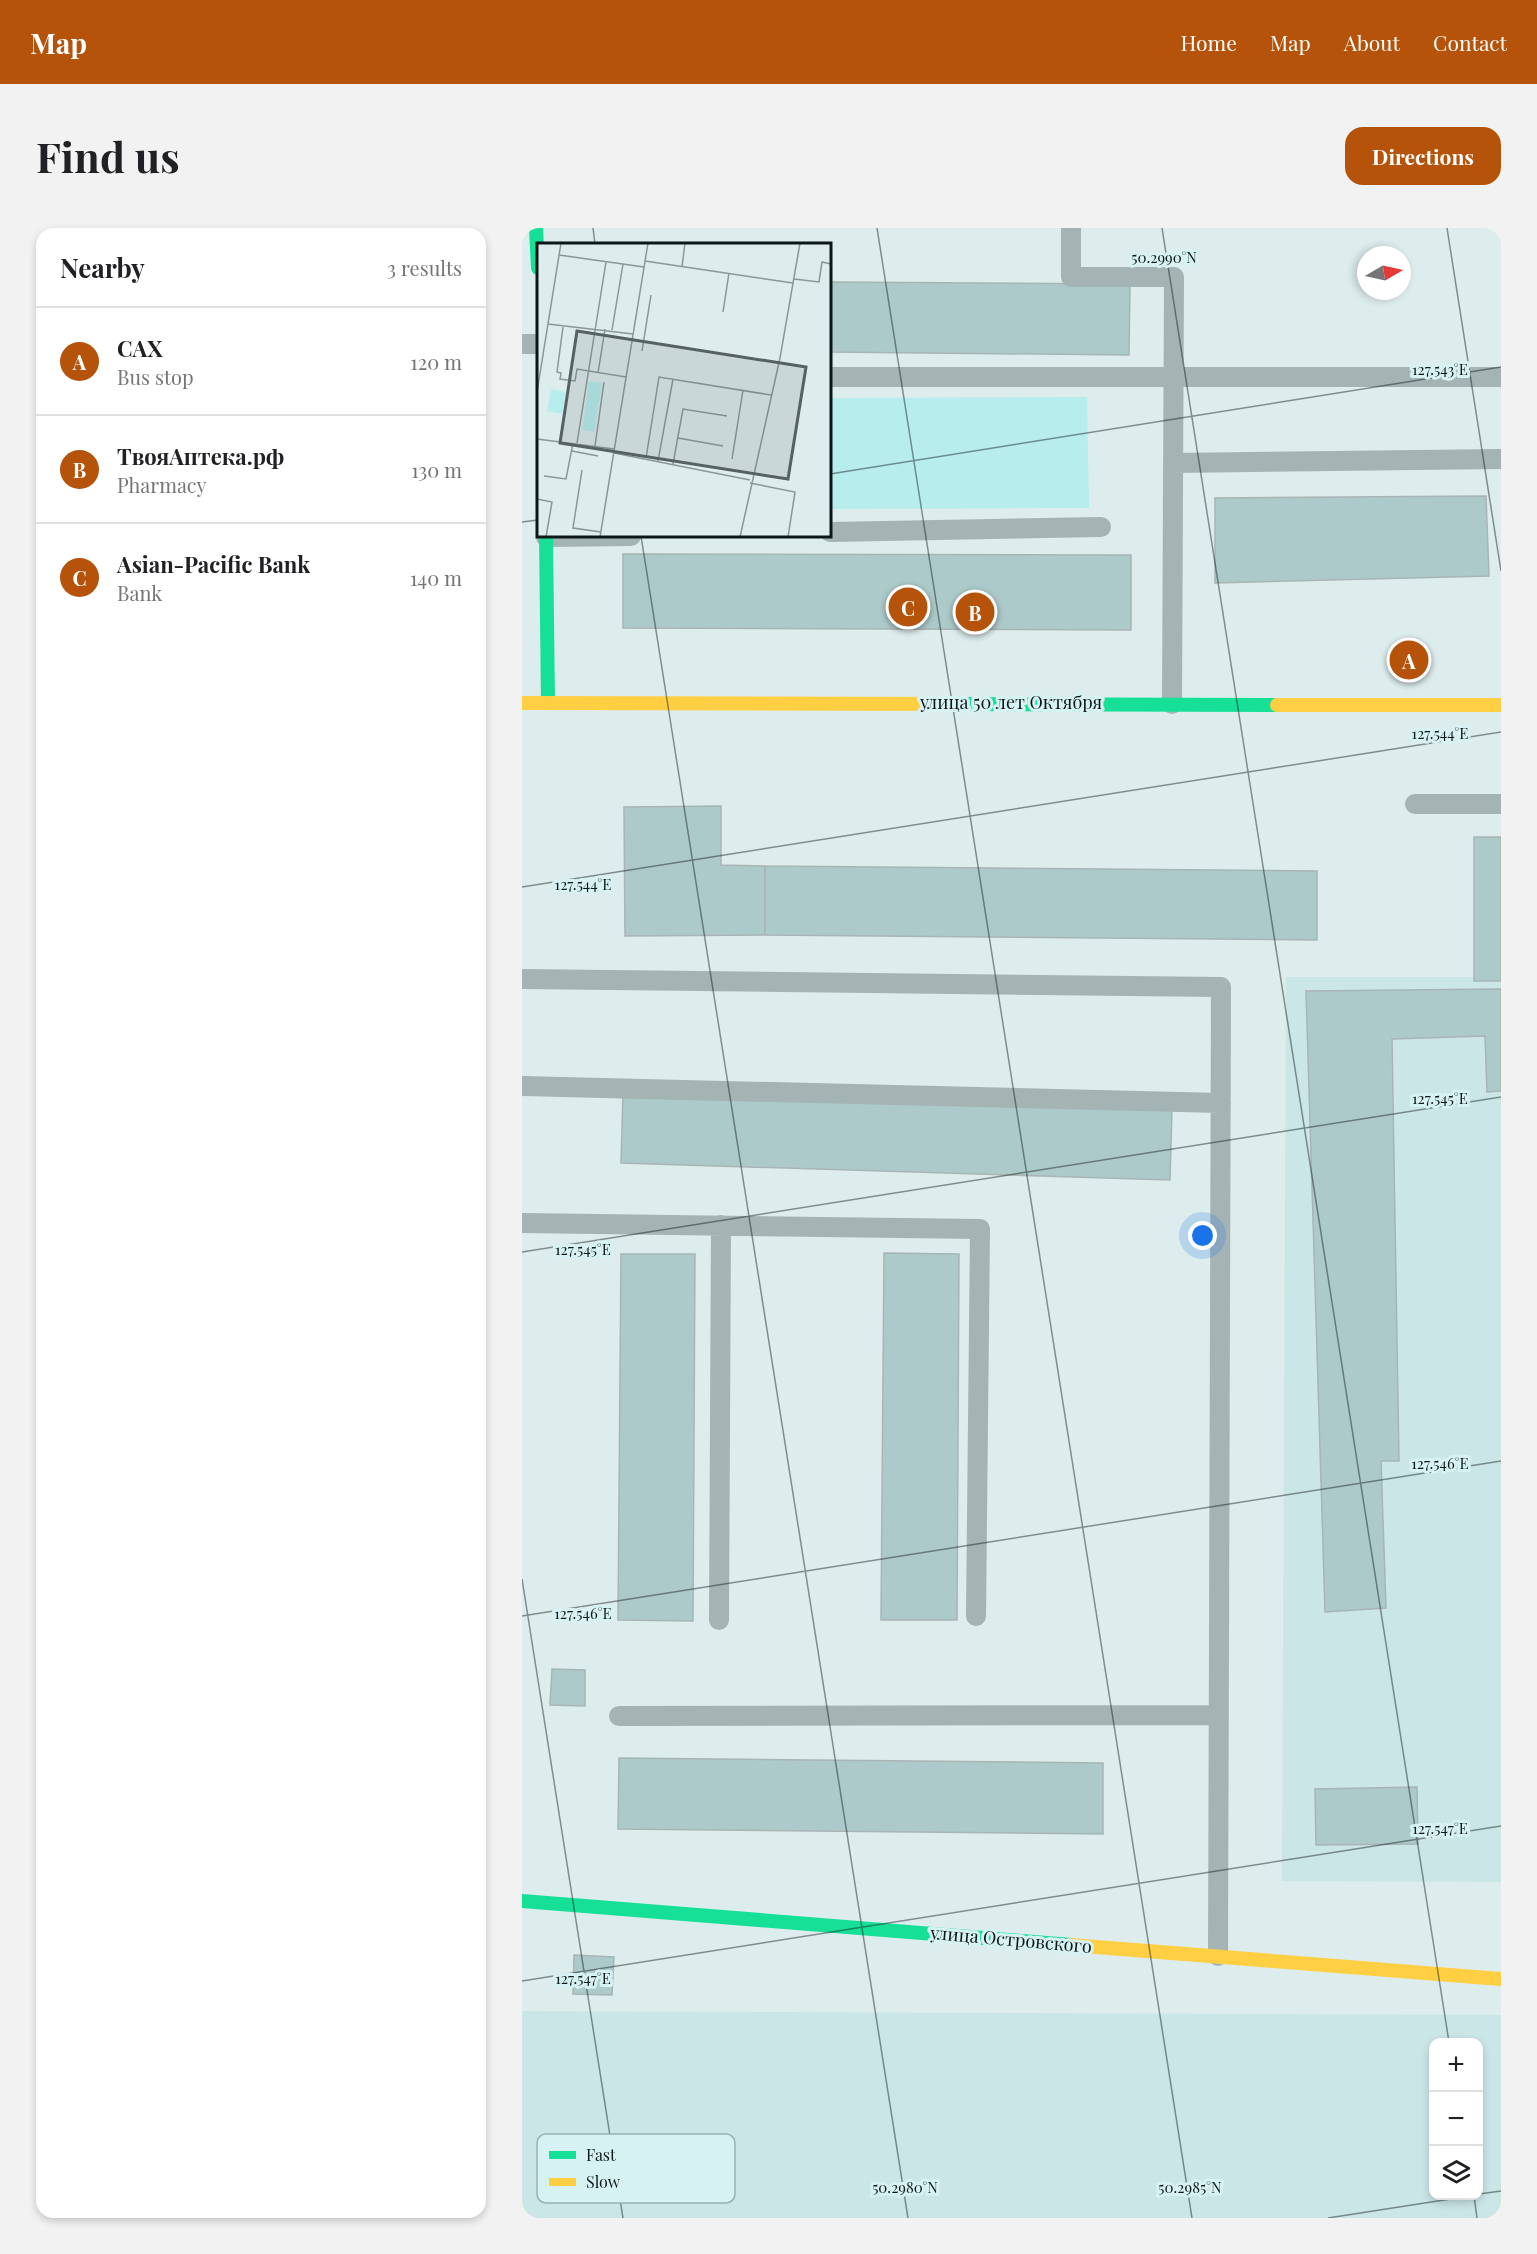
<!DOCTYPE html>
<meta charset="utf-8">
<style>
:root{--surface:#fff;--page:#f2f2f2;--text:#202124;--muted:#757577;--line:#e0e0e0;--accent:#b45309}
body{margin:0;font-family:"Playfair Display",serif;background:var(--page);color:var(--text)}
.controls{position:absolute;right:18px;bottom:18px;display:grid;overflow:hidden;border-radius:12px;box-shadow:0 3px 9px #0003}
.controls button{width:54px;height:54px;display:grid;place-items:center;padding:0;border:0;border-bottom:2px solid var(--line);background:var(--surface);color:var(--text);font:30px sans-serif}
.compass{position:absolute;left:835px;top:18px;width:54px;height:54px;border-radius:50%;background:var(--surface);box-shadow:0 3px 9px #0003;rotate:81deg}
.you{position:absolute;left:681px;top:1008px;width:21px;height:21px;margin:-15px;border:4px solid #fff;border-radius:50%;background:#1a73e8;box-shadow:0 0 0 9px #1a73e833}
.badge{display:grid;place-items:center;width:39px;height:39px;border-radius:50%;background:var(--accent);color:#fff;font-size:20px;font-weight:700}
.pin{position:absolute;translate:-50% -50%;border:3px solid #fff;box-shadow:0 2px 6px #0006}
.list{margin:0;padding:0;list-style:none}
h2{display:flex;justify-content:space-between;align-items:center;height:78px;margin:0;padding:0 24px;font-size:26px}
h2 small{font-size:20px;font-weight:400;color:var(--muted)}
.list li{display:grid;grid-template-columns:39px 1fr auto;gap:18px;align-items:center;box-sizing:border-box;height:108px;padding:0 24px;border-top:2px solid var(--line)}
.list b{display:block;font-size:22px;white-space:nowrap}
.list p{margin:0;font-size:20px;white-space:nowrap;color:var(--muted)}
.list em{font-size:20px;font-style:normal;color:var(--muted)}
.icon{flex:none;width:33px;height:33px;fill:none;stroke:currentColor;stroke-width:2;stroke-linecap:round;stroke-linejoin:round}
.map{position:relative;flex:none;width:979px;height:1990px;overflow:hidden;border-radius:18px}
header{display:flex;align-items:center;gap:36px;box-sizing:border-box;height:84px;padding:0 30px;background:var(--accent);color:#fff}
header strong{font-size:28px}
nav{display:flex;gap:33px;margin-inline-start:auto;font-size:21px}
.intro{display:flex;align-items:center;justify-content:space-between;box-sizing:border-box;height:144px;padding:0 36px}
h1{margin:0;font-size:42px}
.button{padding:15px 27px;border-radius:18px;background:var(--accent);color:#fff;font-size:21px;font-weight:700}
main{display:flex;gap:36px;padding:0 36px}
aside{flex:1;background:var(--surface);border-radius:18px;box-shadow:0 3px 9px #0003}
.map>svg:first-child{display:block}
</style>
<header>
<strong>Map</strong>
<nav><a>Home</a><a>Map</a><a>About</a><a>Contact</a></nav>
</header>
<div class="intro"><h1>Find us</h1><a class="button">Directions</a></div>
<main>
<aside>
<h2>Nearby<small>3 results</small></h2>
<ul class="list">
<li><span class="badge">A</span><div><b>САХ</b><p>Bus stop</p></div><em>120 m</em></li>
<li><span class="badge">B</span><div><b>ТвояАптека.рф</b><p>Pharmacy</p></div><em>130 m</em></li>
<li><span class="badge">C</span><div><b>Asian-Pacific Bank</b><p>Bank</p></div><em>140 m</em></li>
</ul>
</aside>
<div class="map">
<svg width="979" height="1990" viewBox="0 0 979 1990">
<rect width="100%" height="100%" fill="#ddeced"/>
<path fill="#cbe6e7" fill-rule="evenodd" d="M764,749h215v905l-219,-1z
M0,1783l979,4v203h-979zM912,1814h45v154h-45z"/>
<path fill="#b8edee" d="M565,169l2,111 -259,1v-111z"/>
<path fill="#adcacb" stroke="#a9b4b5" stroke-width="1.5" d="M308,54l300,2 -1,71 -299,-3z
M964,268l3,80 -274,7v-85z
M101,326l508,1v75l-508,-2z
M199,578v59l44,1v69l-140,1 -1,-129z
M952,609h27v144h-27z
M243,638l552,5v69l-552,-5z
M979,761v102l-14,1 -2,-56 -93,3 7,422h-18l5,147 -61,4 -19,-621z
M101,865l549,17 -2,70 -549,-17z
M362,1025l75,1 -2,366h-76z
M99,1026h74l-2,367 -75,-1z
M30,1441l33,1v36l-35,-1z
M97,1530l484,5v71l-485,-5z
M895,1559l1,57 -102,1 -1,-56z
M52,1727l40,2 -2,38 -39,-1z"/>
<g fill="none" stroke-linecap="round" stroke-linejoin="round">
<path stroke="#a4b3b4" stroke-width="20" d="M549,0v49h103l-2,427
M0,116h16
M308,149h671
M651,235l328,-4
M308,304l271,-5
M24,309l85,-1
M893,576h86
M0,751l699,8 -3,969
M0,858l699,17
M0,995l458,6 -4,387
M197,1392l2,-395
M97,1488l600,-1"/>
<path stroke="#16e098" stroke-width="14" d="M14,0l2,40
M24,308l2,166
M438,476l317,1
M0,1673l549,44"/>
<path stroke="#ffcf43" stroke-width="14" d="M0,475l438,1
M755,477h224
M549,1717l430,34"/>
</g>
<path fill="none" stroke="#0d1717" stroke-width="1.5" stroke-opacity="0.45" d="M71,0l2,16M355,0l315,1990M640,0l287,1814M925,0l54,343M308,246l671,-107M0,294l16,-2M119,308l267,1682M0,659l979,-155M0,1024l979,-155M0,1351l101,639M0,1388l979,-155M0,1753l979,-155M957,1966l22,-3M952,1968l3,22M806,1990l142,-22"/>
<g text-anchor="middle" stroke-width="6" stroke-linejoin="round" paint-order="stroke">
<g font-size="18" fill="#0d1717" stroke="#d7f2f3">
<text x="489" y="481">улица 50 лет Октября</text>
<text transform="translate(489 1712) rotate(5)" y="6">улица Островского</text>
</g>
</g>
<g transform="translate(15 15)">
<rect width="294" height="294" fill="#ddeced"/>
<path d="M52,138l13,2 -8,49 -12,-2zM14,146l15,3 -4,22 -15,-3z" fill="#b8edee"/>
<path fill="none" stroke="#8a9797" stroke-width="1.5" d="M22,12l85,12M108,18l148,22M145,24l3,-24M257,36l25,3 3,-20 9,2M186,69l6,-39M11,81l85,10M26,84l-6,45 4,1 -1,6 15,2 2,-12 49,8M75,87l11,-66M105,108l9,-56M61,130l7,-44M0,149l24,-149M141,195l45,8M0,196l77,10M40,200l29,-181M58,203l9,-64M35,208l26,5M77,210l136,27M109,215l13,-81 112,18M195,216l11,-69M121,218l15,-82M136,221l10,-55 44,7M45,227l-9,58 28,4M7,233l22,3 7,-36M213,240l45,9 -7,45M0,256l15,3 -6,35M63,294l48,-294M203,294l40,-179 20,-115"/>
<path fill="#566262" fill-opacity="0.15" stroke="#566262" stroke-width="3" d="M40,88l229,36 -18,112 -228,-36z"/>
<rect width="294" height="294" fill="none" stroke="#0d1717" stroke-width="3"/>
</g>
<rect x="15" y="1906" width="198" height="69" rx="9" fill="#d7f2f3" stroke="#9ab0b1" stroke-width="1.5"/>
<rect x="27" y="1923" width="27" height="8" fill="#16e098"/>
<rect x="27" y="1950" width="27" height="8" fill="#ffcf43"/>
<g font-size="16" fill="#0d1717">
<text x="64" y="1933">Fast</text>
<text x="64" y="1960">Slow</text>
</g>
<g font-size="15" text-anchor="middle" fill="#0d1717" stroke="#d7f2f3" stroke-width="6" stroke-linejoin="round" paint-order="stroke">
<text x="642" y="35">50.2990°N</text>
<text x="918" y="147">127.543°E</text>
<text x="918" y="511">127.544°E</text>
<text x="61" y="662">127.544°E</text>
<text x="918" y="876">127.545°E</text>
<text x="61" y="1027">127.545°E</text>
<text x="918" y="1241">127.546°E</text>
<text x="61" y="1391">127.546°E</text>
<text x="918" y="1606">127.547°E</text>
<text x="61" y="1756">127.547°E</text>
<text x="383" y="1965">50.2980°N</text>
<text x="668" y="1965">50.2985°N</text>
</g>
</svg>
<div class="controls">
<button>+</button>
<button>−</button>
<button><svg class="icon" aria-label="layers" viewBox="0 0 24 24"><path d="M12 4l9 5-9 5-9-5zM3 14l9 5 9-5"/></svg></button>
</div>
<svg class="compass" viewBox="-18 -18 36 36"><path d="M0-13l5 13h-10z" fill="#e53935"/><path d="M0 13l5-13h-10z" fill="#757577"/></svg>
<div class="you"></div>
<div class="pin badge" style="left:887px;top:432px">A</div>
<div class="pin badge" style="left:453px;top:384px">B</div>
<div class="pin badge" style="left:386px;top:379px">C</div>
</div>
</main>
